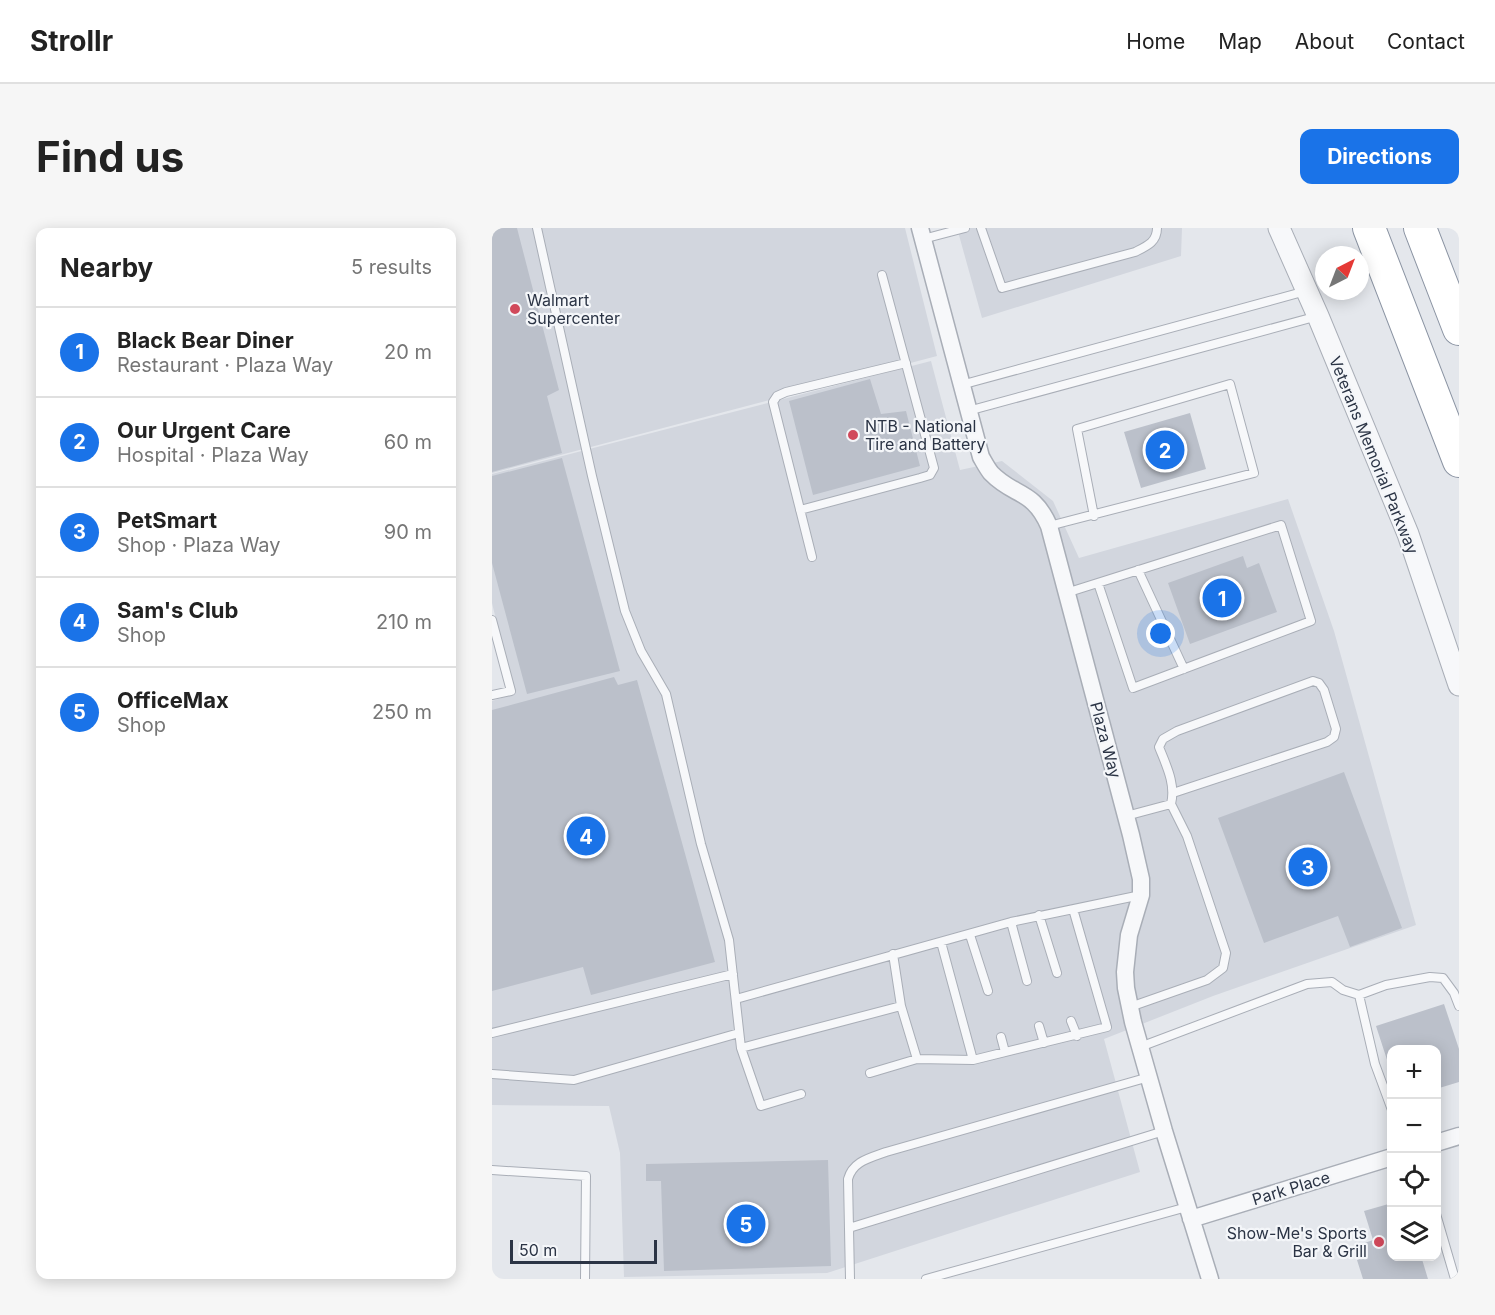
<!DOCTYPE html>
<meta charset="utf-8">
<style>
:root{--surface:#fff;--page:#f6f6f6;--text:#222;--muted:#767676;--line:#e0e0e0;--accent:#1a73e8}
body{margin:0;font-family:Inter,sans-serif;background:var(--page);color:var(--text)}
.controls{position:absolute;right:18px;bottom:18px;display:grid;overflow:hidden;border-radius:12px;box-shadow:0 3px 15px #0003}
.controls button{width:54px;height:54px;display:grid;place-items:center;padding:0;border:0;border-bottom:2px solid var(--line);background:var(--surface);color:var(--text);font:30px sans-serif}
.compass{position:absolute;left:823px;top:18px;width:54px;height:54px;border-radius:50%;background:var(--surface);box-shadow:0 3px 15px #0003;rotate:42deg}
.scale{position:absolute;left:18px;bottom:15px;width:147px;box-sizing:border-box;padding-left:6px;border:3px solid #2b3445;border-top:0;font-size:16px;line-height:21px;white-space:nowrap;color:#2b3445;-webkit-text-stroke:4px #f4f6f9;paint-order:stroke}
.you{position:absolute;left:669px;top:406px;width:21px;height:21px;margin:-15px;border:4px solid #fff;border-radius:50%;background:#1a73e8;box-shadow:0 0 0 9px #1a73e833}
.badge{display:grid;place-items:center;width:39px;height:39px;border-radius:50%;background:var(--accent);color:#fff;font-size:20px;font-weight:700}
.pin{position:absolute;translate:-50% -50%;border:3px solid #fff;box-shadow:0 2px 6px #0006}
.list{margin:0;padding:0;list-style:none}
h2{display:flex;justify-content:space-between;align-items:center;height:78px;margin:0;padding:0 24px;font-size:26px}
h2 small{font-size:20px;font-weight:400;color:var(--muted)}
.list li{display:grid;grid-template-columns:39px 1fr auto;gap:18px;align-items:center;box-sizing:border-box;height:90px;padding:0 24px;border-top:2px solid var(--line)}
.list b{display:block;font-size:22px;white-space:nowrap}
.list p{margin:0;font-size:20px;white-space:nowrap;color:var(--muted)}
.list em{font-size:20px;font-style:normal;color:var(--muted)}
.icon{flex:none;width:33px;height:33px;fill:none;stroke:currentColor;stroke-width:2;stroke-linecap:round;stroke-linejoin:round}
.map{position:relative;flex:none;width:967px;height:1051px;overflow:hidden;border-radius:12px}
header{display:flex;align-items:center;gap:36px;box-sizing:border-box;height:84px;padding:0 30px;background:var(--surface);border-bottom:2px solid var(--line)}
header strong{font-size:28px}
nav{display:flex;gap:33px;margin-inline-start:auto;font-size:21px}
.intro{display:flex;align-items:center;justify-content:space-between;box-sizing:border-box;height:144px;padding:0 36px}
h1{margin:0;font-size:42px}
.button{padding:15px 27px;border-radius:12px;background:var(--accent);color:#fff;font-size:21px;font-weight:700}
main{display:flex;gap:36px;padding:0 36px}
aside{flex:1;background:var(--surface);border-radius:12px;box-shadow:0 3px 15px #0003}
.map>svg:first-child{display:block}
</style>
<header>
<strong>Strollr</strong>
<nav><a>Home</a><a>Map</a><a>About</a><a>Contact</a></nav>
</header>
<div class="intro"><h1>Find us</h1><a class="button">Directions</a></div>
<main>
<aside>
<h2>Nearby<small>5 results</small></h2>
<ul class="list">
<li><span class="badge">1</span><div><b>Black Bear Diner</b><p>Restaurant · Plaza Way</p></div><em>20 m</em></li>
<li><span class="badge">2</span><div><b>Our Urgent Care</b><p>Hospital · Plaza Way</p></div><em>60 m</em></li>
<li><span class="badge">3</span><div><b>PetSmart</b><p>Shop · Plaza Way</p></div><em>90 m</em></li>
<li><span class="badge">4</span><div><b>Sam's Club</b><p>Shop</p></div><em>210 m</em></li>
<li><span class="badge">5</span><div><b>OfficeMax</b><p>Shop</p></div><em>250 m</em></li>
</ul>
</aside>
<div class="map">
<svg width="967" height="1051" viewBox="0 0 967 1051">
<rect width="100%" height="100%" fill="#e4e7ec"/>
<path fill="#d2d6de" d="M0,0h413l32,128 -445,117z
M465,0h225l-1,28 -199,62z
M439,133l29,109 42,-9 51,40 26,57 209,-59 46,132 82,294 -203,71 -109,43 36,133 -313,101 -203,4 -4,-124 -11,-47 -117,-1v-404l22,-7 -22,-91v-129z"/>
<path fill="#bbc0ca" d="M0,0h25l42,162 -12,6 15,57 -70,19z
M378,151l11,35 25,-3 14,55 -107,29 -24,-94z
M698,185l16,56 -65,19 -17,-56z
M70,230l58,213 -93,23 -35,-131v-87z
M751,328l4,12 12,-5 18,49 -87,32 -22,-61z
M122,449l4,8 19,-5 78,282 -124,33 -8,-28 -91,24v-281z
M852,544l58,156 -52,19 -12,-31 -74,27 -46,-125z
M952,776l15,45v33l-23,7v-39h-44l-1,22 -15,-46z
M336,932l3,106 -167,5 -3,-90h-15v-17z
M900,975v53h29l7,23h-65l-6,-19 6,-2 -4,-13 14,-5 -9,-29z"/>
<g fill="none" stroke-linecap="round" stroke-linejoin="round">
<defs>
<path id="service" d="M45,0l55,248 33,135 16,40 25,43 35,150 28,96 12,108 20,58 40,-12
M489,0l21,60 133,-36c12,-6 22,-10 22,-24
M431,11l42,-11
M469,157l345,-94
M476,183l350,-95
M308,282l120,-32 10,-3 4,-7 -52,-193
M557,298l205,-53 -24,-89 -153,45 17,87
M320,329l-39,-155 4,-6 9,-4 120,-29
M646,342l46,99
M574,365l215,-68 30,96 -178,67 -35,-105
M0,392l19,71 -19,4
M679,576c5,-20 -5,-39 -12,-57l4,-8 14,-8 136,-50 6,2 5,7 12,39 -2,8 -7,5 -154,51
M634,588l45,-12 16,32 39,117 -3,15 -16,12 -77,27
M547,687l18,58
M519,694l16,59
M478,707l18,56
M449,714l32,118
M401,726l8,52 16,53
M867,767l16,69 17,46
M244,771l275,-77 130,-27
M579,793l6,15
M547,798l5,17
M0,805l241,-59
M509,809l4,15
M648,819l167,-63 25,-2 11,8 16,5 27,-10 44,-8 13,1 11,15 5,13
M249,820l160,-42
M378,845l47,-14 56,1 134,-33 -34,-118
M0,846l82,6 165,-47
M0,942l94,6 -1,103
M944,986l19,65
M357,1000l315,-97
M358,1051l-2,-100c5,-18 22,-21 38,-27l263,-75
M434,1051l261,-72"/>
<path id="minor" d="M428,0l61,229c3,5 6,11 10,16 23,24 42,16 58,53l82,309 10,44v16l-12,40 -4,37 1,16 7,34 31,109 46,148
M944,915l23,-7
M699,991l201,-62"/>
<path id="tertiary" d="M787,0l39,88 90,218 51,151"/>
<path id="motorway" d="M877,0l90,233
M928,0l39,101"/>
</defs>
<use href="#service" stroke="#a9aeb7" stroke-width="10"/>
<use href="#minor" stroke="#a9aeb7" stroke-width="19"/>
<use href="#tertiary" stroke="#a9aeb7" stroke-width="23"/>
<use href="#motorway" stroke="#8b94a3" stroke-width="34"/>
<use href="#service" stroke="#f7f8fa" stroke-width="8"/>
<use href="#minor" stroke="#f7f8fa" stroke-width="16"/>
<use href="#tertiary" stroke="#f7f8fa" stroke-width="21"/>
<use href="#motorway" stroke="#fff" stroke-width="32"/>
</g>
<g fill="#d1495b" stroke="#f4f6f9" stroke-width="2">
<circle cx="23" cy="81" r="6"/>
<circle cx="361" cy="207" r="6"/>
<circle cx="887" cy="1014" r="6"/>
</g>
<g text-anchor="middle" stroke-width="4.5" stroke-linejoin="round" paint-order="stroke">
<g font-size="16" fill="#2b3445" stroke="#f4f6f9" text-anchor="start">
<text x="35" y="78">Walmart<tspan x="35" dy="18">Supercenter</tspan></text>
<text x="373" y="204">NTB - National<tspan x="373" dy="18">Tire and Battery</tspan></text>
<text x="875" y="1011" text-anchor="end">Show-Me's Sports<tspan x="875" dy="18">Bar &amp; Grill</tspan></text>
</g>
<g font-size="16" fill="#2b3445" stroke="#f4f6f9">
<text transform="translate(882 227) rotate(68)" y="6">Veterans Memorial Parkway</text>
<text transform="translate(614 512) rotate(75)" y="6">Plaza Way</text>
<text transform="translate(799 960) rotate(-17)" y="6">Park Place</text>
</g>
</g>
</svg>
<div class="controls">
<button>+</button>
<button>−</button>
<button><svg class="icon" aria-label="locate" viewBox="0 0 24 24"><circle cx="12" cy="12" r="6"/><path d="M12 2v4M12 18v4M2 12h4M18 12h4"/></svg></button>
<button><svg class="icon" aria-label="layers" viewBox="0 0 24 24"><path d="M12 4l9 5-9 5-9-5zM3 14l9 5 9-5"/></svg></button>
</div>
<svg class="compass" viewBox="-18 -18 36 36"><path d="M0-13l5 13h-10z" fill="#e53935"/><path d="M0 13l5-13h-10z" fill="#767676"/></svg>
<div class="scale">50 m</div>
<div class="you"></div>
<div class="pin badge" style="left:730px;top:370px">1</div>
<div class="pin badge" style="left:673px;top:222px">2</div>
<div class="pin badge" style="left:816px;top:639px">3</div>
<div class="pin badge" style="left:94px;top:608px">4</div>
<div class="pin badge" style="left:254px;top:996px">5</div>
</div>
</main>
